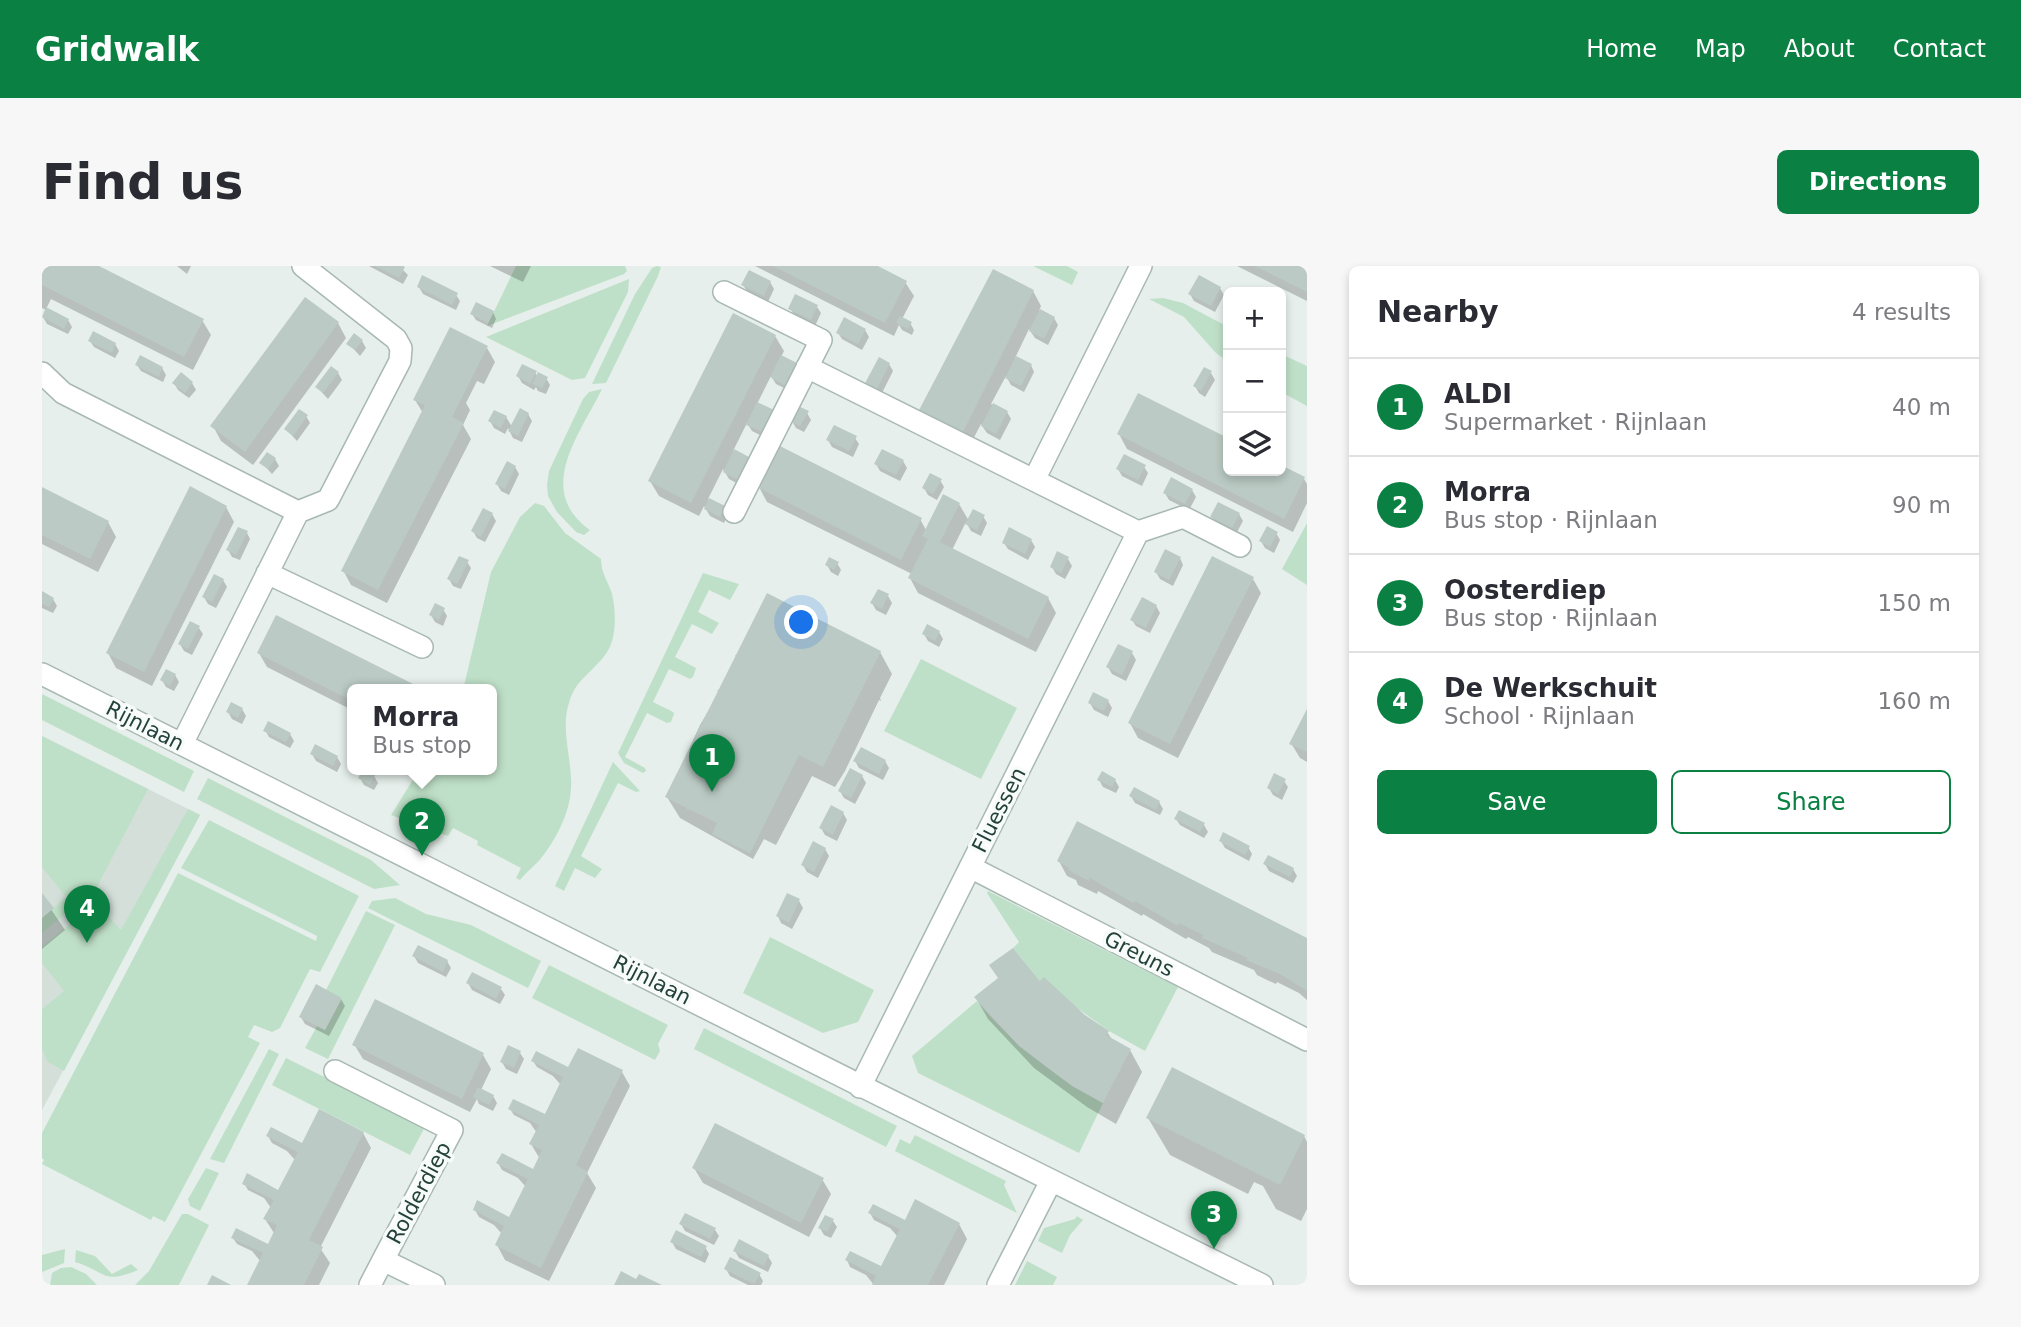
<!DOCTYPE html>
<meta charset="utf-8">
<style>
:root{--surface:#fff;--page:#f7f7f7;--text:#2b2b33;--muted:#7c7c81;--line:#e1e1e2;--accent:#0b8043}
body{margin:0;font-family:"DejaVu Sans",sans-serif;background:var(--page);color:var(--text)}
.controls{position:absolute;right:21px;top:21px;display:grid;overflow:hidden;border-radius:10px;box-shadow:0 4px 10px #0003}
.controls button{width:63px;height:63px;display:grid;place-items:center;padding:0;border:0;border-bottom:2px solid var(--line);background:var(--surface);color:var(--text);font:35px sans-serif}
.you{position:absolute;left:760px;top:357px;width:24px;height:24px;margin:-18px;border:5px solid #fff;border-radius:50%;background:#1a73e8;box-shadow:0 0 0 10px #1a73e833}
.badge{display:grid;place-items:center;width:46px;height:46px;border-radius:50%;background:var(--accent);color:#fff;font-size:23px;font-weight:700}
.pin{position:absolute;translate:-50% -58px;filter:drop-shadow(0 2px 4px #0008)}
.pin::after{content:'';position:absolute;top:37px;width:24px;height:21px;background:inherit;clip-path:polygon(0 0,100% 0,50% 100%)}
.popup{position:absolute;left:305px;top:418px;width:150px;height:91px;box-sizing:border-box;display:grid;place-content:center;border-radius:10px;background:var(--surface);filter:drop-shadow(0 2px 5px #0005);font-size:23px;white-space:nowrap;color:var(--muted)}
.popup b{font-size:26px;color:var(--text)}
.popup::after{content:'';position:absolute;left:50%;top:100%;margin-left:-14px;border:14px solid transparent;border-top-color:var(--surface)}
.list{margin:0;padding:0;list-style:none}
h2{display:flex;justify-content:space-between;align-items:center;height:91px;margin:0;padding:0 28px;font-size:30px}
h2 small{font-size:23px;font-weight:400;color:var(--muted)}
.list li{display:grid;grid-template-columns:46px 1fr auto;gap:21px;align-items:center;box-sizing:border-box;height:98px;padding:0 28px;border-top:2px solid var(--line)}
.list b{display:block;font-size:26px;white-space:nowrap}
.list p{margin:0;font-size:23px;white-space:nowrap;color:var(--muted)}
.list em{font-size:23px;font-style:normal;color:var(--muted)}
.actions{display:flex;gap:14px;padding:21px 28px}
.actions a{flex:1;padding:16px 0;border:2px solid var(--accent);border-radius:10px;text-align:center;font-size:24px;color:var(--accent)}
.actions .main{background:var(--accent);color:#fff}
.icon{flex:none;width:38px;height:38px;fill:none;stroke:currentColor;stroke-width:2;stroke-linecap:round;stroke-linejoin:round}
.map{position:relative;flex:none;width:1265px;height:1019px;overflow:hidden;border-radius:10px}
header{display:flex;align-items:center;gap:42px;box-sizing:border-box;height:98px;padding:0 35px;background:var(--accent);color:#fff}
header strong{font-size:33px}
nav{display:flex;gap:38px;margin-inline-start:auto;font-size:24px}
.intro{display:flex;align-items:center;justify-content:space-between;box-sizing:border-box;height:168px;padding:0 42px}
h1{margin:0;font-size:49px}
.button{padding:18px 32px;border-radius:10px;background:var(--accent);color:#fff;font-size:24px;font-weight:700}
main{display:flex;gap:42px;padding:0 42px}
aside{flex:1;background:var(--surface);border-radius:10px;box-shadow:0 4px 10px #0003}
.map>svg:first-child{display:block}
</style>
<header>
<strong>Gridwalk</strong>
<nav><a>Home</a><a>Map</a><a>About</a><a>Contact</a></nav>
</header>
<div class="intro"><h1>Find us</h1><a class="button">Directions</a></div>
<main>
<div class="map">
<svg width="1265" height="1019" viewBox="0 0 1265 1019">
<rect width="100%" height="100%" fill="#e6efeb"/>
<path fill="#d4dfda" d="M0,470l158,79 -158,295z"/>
<path fill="#bfe0c8" d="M474,0h109l2,5 -3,3 -137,52z
M615,0l4,1 -3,9 -52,107 -14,1 43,-90 17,-26z
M991,0h34l11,6 -6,13z
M587,13l-1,13 -43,86 -13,2 -86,-43z
M1121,32l20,5 45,24v35l-13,-10 -31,-35 -35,-18z
M1239,88l26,12v40l-26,-14z
M560,123c-22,45 -68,101 -12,141l-6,5 -8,-3 -19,-20 -9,-16 -1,-11 2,-14 34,-72 6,-7z
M493,237l9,3 21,27 36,26c0,14 7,22 11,35 4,16 5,44 -5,58 -12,19 -32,27 -38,51 -8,24 1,50 2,75 2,28 -12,57 -29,79 -7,9 -15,14 -22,23l-4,-2 5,-10 -44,-23 1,-4 -25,-13 -5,8 -57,-21 28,-45h73v-80h-29l28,-118 29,-55z
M1265,257v62l-25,-16z
M661,307l36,11 -9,16 -21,-10 -11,22 21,11 -7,11 -20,-10 -17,33 21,11 -3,9 -3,2 -21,-10 -16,33 20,10 1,2 -3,8 -4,1 -20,-10 -22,44 20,11 1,3 -3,2 -19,-10 -6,-10z
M879,393l96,49 -36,71 -97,-48z
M0,428l152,77 -10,21 -142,-72z
M0,470l106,53 -51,98 -55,46v-15l24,-21 -24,-30z
M571,496l27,29 -4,1 -18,-9 -37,73 21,13 -7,9 -20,-10 -11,23 -9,-5z
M166,512l163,82 29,25 -26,4 -177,-90z
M146,543l12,6 -136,256 -16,-9 -6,-13v-40l22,-18 -22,-28v-16l54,-44 25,27z
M167,554l150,76 -39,76 -10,-3 -30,59 -8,4 -18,-7 -6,12 12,6 -95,179 -12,-6 -2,4 -109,-56 2,-4 -2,-2v-25l136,-260 138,68 1,-5 -136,-68z
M946,625l190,96 -33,64 -36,-20 -69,-50 -27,-33 6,-6 -32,-49z
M353,632l31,16 45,11 70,36 -13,27 -160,-80 4,-7z
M324,645l29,14 -67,134 -23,-11 12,-22 8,4 17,-32 -16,-8z
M728,671l104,53 -16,32 -35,11 -80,-40z
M507,699l119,60 -10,19 2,7 -5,9 -123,-62z
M935,735c36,43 77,75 126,102l-24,50 -161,-80 -6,-17z
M662,762l193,98 -11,21 -192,-98z
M227,783l10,5 -55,109 -14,-4z
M244,792l139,69 -15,28 -138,-70z
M873,869l91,46 -2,4 13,28 -122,-62 5,-12 10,5z
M164,902l13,5 -19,38 -10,-5 -2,-7z
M140,948h6l21,11 -30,60h-44l14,-14z
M1035,950l6,4 -13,15 -8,18 -24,-12 6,-13 31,-9z
M23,983l-1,14 -22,9v-17z
M34,984l19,6 17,18 19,-10 7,6c-37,15 -30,2 -63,-8z
M985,995l30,16 -4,8h-38z
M29,1001l15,7 11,11h-47l2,-12 9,-5z"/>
<path fill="#0003" d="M0,0h54l106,54 9,15 -18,35 -142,-71 -5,10 22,11 4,7 -4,7 -21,-10 -4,-7 3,-7 -4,-2z
M135,0h14l-4,8z
M327,0h30l9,9 -5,9z
M448,0h41l-8,16z
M713,0h119l31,16 9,14 -12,23 8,4 4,7 -2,5 -10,-5 -3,-5 -5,11z
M1195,0h70v35z
M728,16l4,7 -6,13 -21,-11 -4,-6z
M377,21l37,8 4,6 -4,9 -33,-16z
M1178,22l4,7 -9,17 -21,-11 -4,-7z
M991,25l8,15 -2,5 15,7 4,7 -10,20 -13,-7 -6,-9 -14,29 16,7 3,7 -10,20 -13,-7 -5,-9 -15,28 16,8 4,7 -11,21 -13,-7 -6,-9 -12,23 -39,-20z
M754,30l21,11 4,6 -6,13 -21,-11 -4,-7z
M264,34l32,23 8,15 -93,127 -32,-24 -8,-15z
M451,46l3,7 -4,9 -16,-8 -4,-6z
M823,64l4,7 -7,13 -20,-11 -4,-6z
M733,70l9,15 -3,6 15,7 4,7 -10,20 -14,-7 -5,-8 -14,28 15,8 4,6 -10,20 -14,-7 -5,-8 -14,28 15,7 4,7 -10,21 -13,-7 -6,-10 -15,30 16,8 4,7 -4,9 -14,-7 -6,-10 -5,10 -40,-20 -9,-15z
M48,75l25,3 4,7 -4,7 -21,-11z
M320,75l4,7 -6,8 -11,-12z
M445,82l8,14 -11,22 -7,-3 -11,22 4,7 -7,15 8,14 -84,164 -36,-18 -8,-15 80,-157 -8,-13z
M847,98l4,7 -13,26 -10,-5z
M95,99l25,3 4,7 -3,7 -22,-11z
M296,107l4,7 -14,19 -11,-12z
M493,107l3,4 8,1 4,7 -4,9 -8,-3 -2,-4 -2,3 -12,-7 -4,-7z
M1169,107l4,7 -10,17 -6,-4 -4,-7z
M132,117h18l4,7 -7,8 -11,-8z
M1096,129l90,45v31h53v-4l23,12 3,5v19l-14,29 -166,-83 -8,-15z
M765,147l4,7 -7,12 -8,-4 -4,-7z
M486,148l4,7 -10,21 -9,-4 -5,-10 -3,6 -11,-6 -4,-7 16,-4 6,10z
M264,150l4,7 -13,18 -11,-12z
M813,172l4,6 -6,13 -21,-10 -4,-7z
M233,193l4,7 -7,8 -10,-11z
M861,195l4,7 -7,13 -20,-10 -4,-7z
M473,201l4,7 -10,21 -8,-4 -4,-7z
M1102,201l4,6 -6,13 -20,-10 -4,-7z
M898,214l4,7 -7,13 -9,-5 -4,-7z
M717,221l161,32 6,11 33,-26 10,17 14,-5 4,7 -6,13 -10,-5 -5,-9 -14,28 96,48 8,15 -20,39 -118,-59 -8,-15 2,-4 -145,-72z
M0,223l66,33 8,15 -18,35 -56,-28z
M1150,224l4,7 -7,13 -20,-10 -4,-7z
M184,241l8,15 -82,164 -36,-18 -8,-15z
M450,248l4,7 -11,21 -8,-4 -4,-7z
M1197,248l4,7 -7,13 -20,-10 -4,-7z
M205,267l3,6 -10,21 -8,-3 -4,-7z
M1234,267l4,7 -6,13 -9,-5 -4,-7z
M989,274l4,7 -7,13 -20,-11 -4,-6z
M1138,292l3,7 -10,21 -13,-7 -4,-7z
M1026,293l4,7 -7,13 -9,-5 -4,-7z
M425,296l4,6 -10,21 -8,-3 -4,-7z
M795,297l4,7 -3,6 -7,-4 -4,-7z
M1211,313l8,14 -83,165 -40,-20 -8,-15z
M181,314l4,7 -11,21 -8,-4 -4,-7z
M0,328l11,5 4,7 -4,7 -11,-5z
M846,330l4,7 -6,12 -10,-5 -4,-7z
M1114,340l4,7 -10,20 -14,-7 -4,-6z
M401,343l4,7 -4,10 -8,-4 -4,-7z
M157,362l4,6 -11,21 -8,-4 -4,-7z
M897,366l4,7 -4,8 -11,-6 -4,-7z
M1077,380l13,7 4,7 -10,21 -14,-7 -4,-7z
M838,386l12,22 -12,24 1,3 -2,-1 -34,71 -10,16 -23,-11 -36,69 -12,-6 -11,20 -73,-41 -13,-21 33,-72 19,-32 -2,-3 3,1 17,-33 -2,-3z
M217,387l159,36 1,1h-67v20l-85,-43z
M133,409l4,7 -5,9 -8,-4 -4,-7z
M1066,435l4,7 -4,9 -14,-7 -4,-7z
M200,443l4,7 -4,8 -10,-5 -4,-7z
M1265,447v49l-7,-4 -9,-15z
M223,464l25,4 4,7 -4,7 -21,-11z
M270,488l25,3 4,7 -4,8 -21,-11z
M813,495h30l4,7 -6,12 -24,-12z
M332,510l4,7 -4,7 -10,-5 -4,-7z
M820,510l4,7 -11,21 -11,-6 -4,-7z
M1057,514h16l4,7 -3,6 -13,-6z
M1242,515l4,6 -6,13 -9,-5 -4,-7z
M1089,530l28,6 4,7 -3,6 -25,-12z
M801,547l4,7 -10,21 -12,-6 -4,-7z
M1134,553l28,6 4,7 -4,6 -24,-13z
M1179,575l27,6 4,7 -3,7 -24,-13z
M783,583l4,7 -11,22 -11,-6 -4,-7z
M1017,595l248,78v61l-8,-7 -22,-11 -1,2 -9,-4 -10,-5 -3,-5 -42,-18 -3,-4 -21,-11 -2,2 -43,-25 -1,2 -44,-25 -1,3 -19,-9 -2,-5 -9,-4z
M1223,598l28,5 4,7 -4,7 -24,-12z
M0,630l23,34 -23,19z
M757,635l4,7 -11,21 -11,-6 -3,-7z
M372,690l33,5 4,7 -5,9 -28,-14z
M426,717l33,6 4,6 -5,9 -28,-14z
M998,718l67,48 6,9 17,9 12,22 -26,52 -29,-17 -53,-39 -46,-49 -12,-21z
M299,733l4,7 -16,30 -24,-12 -4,-7z
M312,778l129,11 8,14 -10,21 12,6 4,7 -4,8 -14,-7 -2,-5 -7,13 -107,-53z
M478,787l4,6 -7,15 -11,-5 -4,-7z
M491,795l36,9 53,2 8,14 -43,87 9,15 -47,93 -44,-21 -8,-15 5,-11 -8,-9 -15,-8 -4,-7 35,9 16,-32 -8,-9 -16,-8 -4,-7 36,8 6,-12 -9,-15 6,-11 -7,-10 -16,-8 -4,-6 35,8 16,-32 -8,-9 -16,-9z
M1106,852l156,18 3,6v67l-6,12 -25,-12 -13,-23 -9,-4 -6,12 -78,-39z
M321,867l8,15 -51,100 10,15 -11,22h-70l12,-23 -9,-11 -15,-7 -4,-6 36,9 5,-14 -9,-14 6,-11 -7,-10 -16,-8 -4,-7 35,9 16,-32 -8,-9 -15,-8 -4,-7 35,9z
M652,902l128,11 9,15 -22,43 -106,-54z
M828,947l36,9 53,2 8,15 -23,46h-70l-8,-10 -16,-8 -3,-7 35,9 16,-32 -8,-9 -16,-8z
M784,951l7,4 4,6 -6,11 -7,-3 -4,-7z
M639,958l34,6 4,6 -5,9 -29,-14z
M630,976l33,5 4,7 -4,9 -29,-14z
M693,985l33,5 4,7 -4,9 -29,-14z
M684,1003l33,5 4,7 -2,4h-13l-18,-9z"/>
<path fill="#bbcac4" d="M0,0h57l105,53 -20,38 -142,-72z
M333,0h28l2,1 -6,11z
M731,0h105l29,15 -22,42z
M1213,0h52v26z
M951,3l41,21 -72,144 -44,-22z
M707,4l22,11 -7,15 -23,-11z
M380,9l36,18 -6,12 -35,-18z
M1157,9l22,12 -10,19 -23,-12z
M753,28l23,11 -7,15 -23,-11z
M263,31l34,25 -94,130 -35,-26z
M434,36l18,9 -6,12 -18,-9z
M4,41l23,12 -5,10 -22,-12z
M998,43l15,8 -11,22 -15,-8z
M691,47l43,22 -85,168 -43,-22z
M858,50l12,6 -4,7 -12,-6z
M802,51l22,12 -8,15 -22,-11z
M408,61l38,19 -36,71 12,6 -86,167 -37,-19 84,-166 -12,-5z
M51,65l23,12 -4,10 -24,-12z
M312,67l9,7 -8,10 -9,-6z
M98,89l23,12 -4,10 -24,-12z
M739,89l16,8 -11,23 -16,-9z
M974,90l16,8 -11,22 -16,-8z
M837,91l11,6 -14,28 -12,-6z
M480,98l15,7 -7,13 -14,-8z
M289,100l8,6 -16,21 -8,-6z
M1162,101l8,4 -11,20 -8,-5z
M139,106l12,10 -8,11 -13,-10z
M496,106l10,5 -6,11 -10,-4z
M1096,127l90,45v33h53v-6l24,12 -21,42 -167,-85z
M715,136l17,8 -12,22 -16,-7z
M951,137l15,8 -12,23 -15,-8z
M756,140l11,5 -9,15 -10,-5z
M478,142l9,5 -11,23 -10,-5z
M257,143l9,6 -15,21 -9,-7z
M452,144l13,6 -6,12 -13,-7z
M792,159l23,11 -8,15 -23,-11z
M736,179l144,73 -21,42 -144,-73z
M692,183l15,8 -11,23 -15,-8z
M840,183l22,11 -8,15 -22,-11z
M225,186l9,6 -8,11 -9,-6z
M1082,188l22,11 -8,15 -22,-11z
M465,195l9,5 -11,23 -10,-5z
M888,207l12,6 -9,15 -11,-6z
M1129,211l22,12 -8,15 -22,-11z
M148,220l37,20 -83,166 -38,-19z
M0,221l67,34 -19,38 -48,-24z
M901,228l17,9 -20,39 109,55 -21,42 -120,-61 20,-39 -6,-3z
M667,232l16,8 -5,11 -16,-8z
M1176,236l22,11 -8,15 -22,-11z
M441,242l10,5 -12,24 -10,-6z
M931,243l12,6 -8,15 -12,-6z
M1225,260l11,6 -8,15 -11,-6z
M196,261l10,4 -12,24 -10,-5z
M967,261l23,12 -7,15 -23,-11z
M1123,283l16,8 -12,23 -15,-8z
M1015,285l12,6 -8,16 -11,-6z
M417,290l10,4 -12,24 -10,-5z
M1170,290l42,21 -84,167 -42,-21z
M787,291l10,5 -5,8 -9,-5z
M172,308l10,5 -12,23 -10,-5z
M836,323l11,5 -7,15 -12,-6z
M0,325l12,7 -5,9 -7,-3z
M725,327l114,58 -58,116 -24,-12 -49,98 -38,-19 5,-11 -28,-14 -4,3 2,-4 -22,-11z
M1100,331l15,8 -11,23 -16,-8z
M393,337l10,5 -6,12 -10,-5z
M234,349l143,72 -1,3h-66v11l-95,-48z
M148,355l10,5 -12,23 -10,-5z
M885,358l13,7 -5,10 -13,-7z
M1076,378l15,7 -11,24 -16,-8z
M124,403l10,5 -6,12 -10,-6z
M1051,426l16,8 -5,11 -16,-8z
M189,436l12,6 -5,10 -12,-6z
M1265,443v43l-18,-8z
M226,455l23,12 -5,9 -23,-11z
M273,478l23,12 -5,10 -23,-12z
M819,481l25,13 -7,14 -26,-13z
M808,502l13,7 -12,23 -13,-7z
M321,504l12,5 -5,10 -12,-7z
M1060,505l14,8 -4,8 -15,-7z
M1232,507l12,6 -8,15 -11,-6z
M1092,521l26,14 -4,9 -27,-14z
M789,539l13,7 -11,23 -14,-7z
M1137,544l26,13 -5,9 -26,-13z
M1035,555l230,117v53l-27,-17 -34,-14 2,-2 -46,-20 1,-3 -24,-12 -1,3 -43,-25 -2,2 -43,-25 -1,3 -21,-11 1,-2 -12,-7z
M1181,566l27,14 -5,9 -26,-14z
M771,575l13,7 -12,24 -13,-7z
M1226,589l26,13 -4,9 -27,-13z
M0,627l12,15 -12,10z
M745,627l13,6 -11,24 -13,-7z
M376,679l30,15 -5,12 -31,-16z
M971,682l27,33 4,-4 41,38 24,16 -3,4 25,14 -28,54 -31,-17 -53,-40 -45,-49 24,-19 -9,-13z
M430,706l30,15 -6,12 -30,-16z
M274,718l26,14 -17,32 -26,-13z
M333,733l109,54 -22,46 -110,-54z
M466,779l13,6 -7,17 -14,-6z
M536,782l45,22 -47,95 12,7 -47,96 -46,-23 9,-19 -31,-16 4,-10 32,17 19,-38 -32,-16 6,-10 31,16 9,-19 -13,-6 10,-19 -31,-16 5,-10 32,15 18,-37 -32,-16 5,-10 32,16z
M1130,801l133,68 -25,50 -134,-67z
M436,821l16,8 -5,10 -16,-8z
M277,843l45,23 -55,108 14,7 -19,38h-57l16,-32 -32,-15 5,-10 32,16 9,-19 -14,-6 11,-19 -32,-16 5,-11 31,17 20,-38 -32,-16 5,-9 31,16z
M673,857l109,55 -23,45 -109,-55z
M873,933l45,24 -32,62h-56l4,-9 -31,-16 5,-9 31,15 19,-37 -32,-16 5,-9 32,16z
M643,947l31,15 -6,11 -31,-15z
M783,949l9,4 -7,13 -9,-4z
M634,964l31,16 -6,11 -31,-15z
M697,973l30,16 -5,11 -31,-15z
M688,991l31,16 -7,11 -30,-15z
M579,1005l15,8 3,-5 23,11h-48z
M170,1009l19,10h-24z"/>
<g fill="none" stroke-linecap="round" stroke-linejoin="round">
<defs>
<path id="minor" d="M682,26l97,48 -87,172
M765,101l331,165 45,-15 57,29
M0,107l21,20 235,119 -116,232
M992,214l107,-214
M256,246l30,-12 72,-139 1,-13 -5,-9 -93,-73
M225,307l155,74
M0,408c406,204 812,410 1220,611
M928,601l337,173
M293,805l117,59 -69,130
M818,821l278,-555
M328,1019l13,-25 51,25
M956,1019l53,-104"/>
</defs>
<use href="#minor" stroke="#a8b8b2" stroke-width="24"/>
<use href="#minor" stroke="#fff" stroke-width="21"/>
</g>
<g text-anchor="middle" stroke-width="7" stroke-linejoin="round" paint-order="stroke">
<g font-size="21" fill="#24423a" stroke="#f7fbf9">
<text transform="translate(103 460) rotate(27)" y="7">Rijnlaan</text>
<text transform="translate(957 544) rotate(-63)" y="7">Fluessen</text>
<text transform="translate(1097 688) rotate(27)" y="7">Greuns</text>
<text transform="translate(610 714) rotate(27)" y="7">Rijnlaan</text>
<text transform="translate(377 927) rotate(-62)" y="7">Rolderdiep</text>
</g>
</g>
</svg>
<div class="controls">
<button>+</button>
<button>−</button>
<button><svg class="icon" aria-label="layers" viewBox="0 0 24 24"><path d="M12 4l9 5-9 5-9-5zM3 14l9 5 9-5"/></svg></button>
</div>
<div class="you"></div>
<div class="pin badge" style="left:670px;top:526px">1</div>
<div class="pin badge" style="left:380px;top:590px">2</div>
<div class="popup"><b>Morra</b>Bus stop</div>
<div class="pin badge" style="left:1172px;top:983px">3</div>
<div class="pin badge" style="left:45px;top:677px">4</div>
</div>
<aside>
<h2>Nearby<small>4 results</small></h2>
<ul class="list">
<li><span class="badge">1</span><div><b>ALDI</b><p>Supermarket · Rijnlaan</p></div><em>40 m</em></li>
<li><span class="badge">2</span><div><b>Morra</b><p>Bus stop · Rijnlaan</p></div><em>90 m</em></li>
<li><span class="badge">3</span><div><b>Oosterdiep</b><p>Bus stop · Rijnlaan</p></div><em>150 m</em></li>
<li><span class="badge">4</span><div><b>De Werkschuit</b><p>School · Rijnlaan</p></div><em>160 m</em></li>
</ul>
<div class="actions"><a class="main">Save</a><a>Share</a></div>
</aside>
</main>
